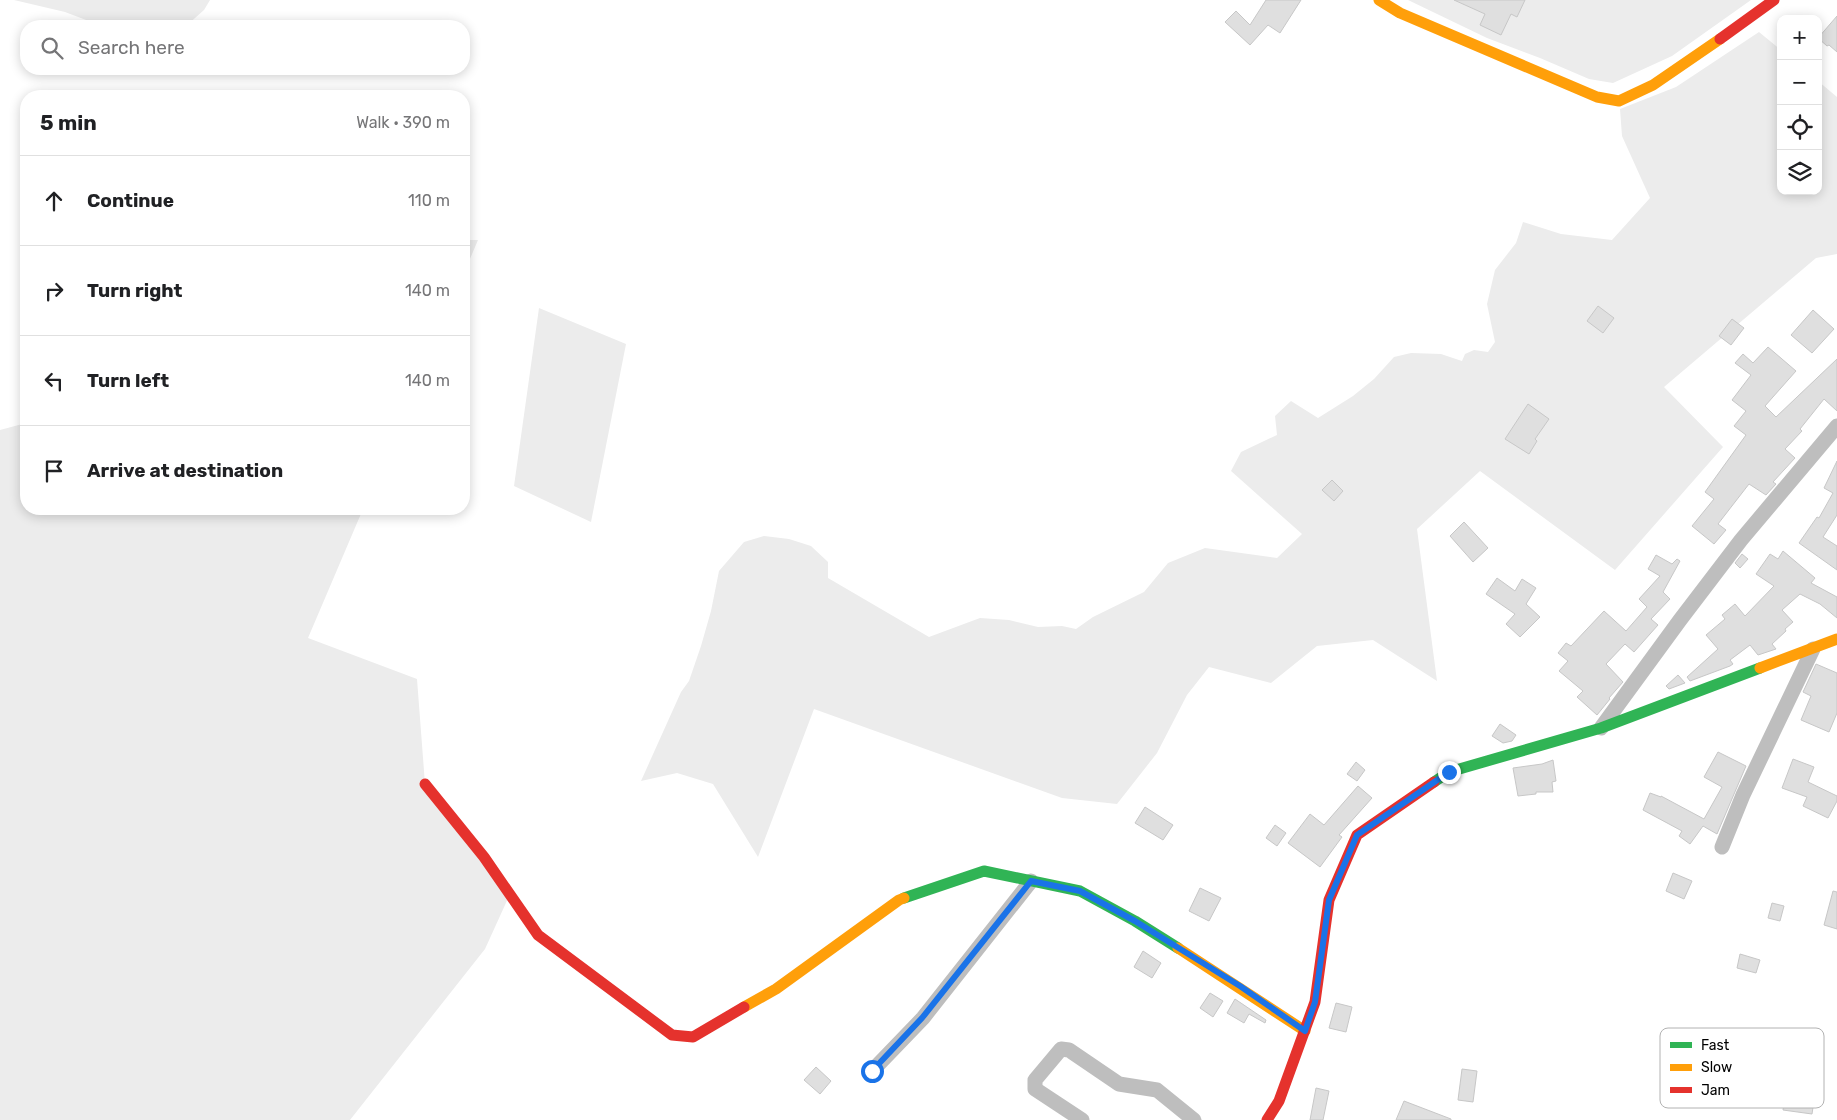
<!DOCTYPE html>
<meta charset="utf-8">
<style>
:root{--surface:#fff;--page:#f6f6f6;--text:#202124;--muted:#757577;--line:#e0e0e0}
body{margin:0;font-family:Rubik,sans-serif;background:var(--page);color:var(--text)}
.controls{position:absolute;right:15px;top:15px;display:grid;overflow:hidden;border-radius:10px;box-shadow:0 2px 12px #0003}
.controls button{width:45px;height:45px;display:grid;place-items:center;padding:0;border:0;border-bottom:1px solid var(--line);background:var(--surface);color:var(--text);font:25px sans-serif}
.stop{position:absolute;width:15px;height:15px;margin:-11px;border:4px solid #1a73e8;border-radius:50%;background:#fff}
.stop.end{background:#1a73e8;border-color:#fff;box-shadow:0 1px 5px #0008}
.list{margin:0;padding:0;list-style:none}
h2{display:flex;justify-content:space-between;align-items:center;height:65px;margin:0;padding:0 20px;font-size:21px}
h2 small{font-size:16px;font-weight:400;color:var(--muted)}
.list li{display:grid;grid-template-columns:32px 1fr auto;gap:15px;align-items:center;box-sizing:border-box;height:90px;padding:0 20px;border-top:1px solid var(--line)}
.list b{display:block;font-size:19px;white-space:nowrap}
.list em{font-size:16px;font-style:normal;color:var(--muted)}
.icon{flex:none;width:28px;height:28px;fill:none;stroke:currentColor;stroke-width:2;stroke-linecap:round;stroke-linejoin:round}
.map{position:relative;flex:none;width:1837px;height:1120px;overflow:hidden}
.search{position:absolute;background:var(--surface);box-shadow:0 2px 12px #0003;left:20px;top:20px;width:450px;height:55px;display:flex;align-items:center;gap:12px;box-sizing:border-box;padding:0 18px;border-radius:20px;color:var(--muted);font-size:19px}
.panel{position:absolute;background:var(--surface);box-shadow:0 2px 12px #0003;left:20px;top:90px;width:450px;height:425px;border-radius:20px}
.map>svg:first-child{display:block}
</style>
<div class="map">
<svg width="1837" height="1120" viewBox="0 0 1837 1120">
<rect width="100%" height="100%" fill="#fff"/>
<path fill="#ececec" d="M14,0h196l-6,10 -18,16h-84l-37,-14z
M1408,0h343l-79,56 -59,27 -24,-4 -49,-21 -53,-20z
M1759,32l22,18v141h37v-110l19,16v157l-21,4 -152,129 59,60 -108,123 -135,-99 -63,58 20,152 -64,-41 -56,6 -46,37 -62,-16 -22,28 -30,58 -40,51 -55,-6 -248,-89 -56,148 -45,-73 -36,-11 -36,8 40,-89 8,-11 12,-35 10,-35 8,-40 25,-29 20,-6 25,3 22,7 17,16v16l101,59 51,-19 29,2 29,7 24,-1 14,3 17,-12 51,-25 24,-29 37,-15 72,10 25,-24 -71,-63 10,-19 36,-17 -2,-19 16,-15 27,17 35,-22 21,-17 20,-22 17,-4 30,1 21,7 3,-7 9,-4 14,2 7,-10 -8,-38 8,-34 21,-27 7,-21 38,12 51,6 38,-42 -28,-62 -2,-27 56,-22z
M464,240h14l-14,33z
M539,308l87,36 -35,178 -77,-36z
M26,423v86h337l-55,129 109,41 8,105 85,110 -25,55 -135,171h-350v-690z"/>
<path fill="#dfdfdf" stroke="#c7c7c7" d="M1266,0h35l-21,33 -12,-8 -18,20 -25,-23 11,-11 14,14z
M1454,0h71l-8,17 -6,-3 -10,21 -21,-10 5,-11z
M1837,16v36l-8,-7 -2,1 -9,-8z
M1598,306l16,12 -11,15 -16,-12z
M1813,310l21,19 -22,24 -21,-18z
M1732,319l12,9 -13,17 -12,-9z
M1768,347l28,24 -31,35 11,11 61,-58v52l-13,-12 -24,30 2,2 -17,18 10,9 -22,24 3,2 -10,11 -17,-11 -31,40 8,6 -12,14 -22,-18 22,-27 -9,-7 41,-57 -12,-9 12,-15 -14,-11 19,-25 -16,-12 8,-9 10,9z
M1528,404l21,15 -14,20 2,2 -8,13 -24,-15z
M1837,461v54l-14,22 14,9v24l-38,-27 18,-26 2,1 14,-25 -9,-5z
M1332,480l11,11 -9,10 -12,-11z
M1464,522l24,26 -15,14 -23,-26z
M1783,551l32,27 -4,5 26,14v21l-17,-14 -20,-10 -18,16 11,12 -8,7 1,2 -14,13 4,5 -18,6 -8,-10 -20,15 3,4 -3,2 -40,15 -3,-4 31,-28 -12,-14 19,-16 -3,-4 13,-11 10,12 29,-30 -18,-12 14,-20 8,5z
M1742,554l6,5 -8,9 -5,-5z
M1656,555l16,9 5,-5 3,2 -17,31 7,7 -19,20 7,6 -24,27 -9,-8 -19,20 17,18 -14,16 1,1 -13,16 -20,-18 6,-6 -24,-20 9,-10 -10,-8 8,-10 5,3 33,-35 22,20 21,-24 -8,-8 21,-23 -12,-7z
M1497,578l18,13 7,-12 14,9 -10,16 14,13 -20,20 -14,-13 9,-10 -29,-20z
M1816,664l21,9v40l-8,19 -28,-12 10,-24 -8,-4z
M1678,675l7,8 -16,6 -3,-3z
M1500,724l16,11 -4,6 -9,2 -11,-7z
M1718,752l28,14 -29,68 -14,-8 -13,18 -11,-8 3,-5 -39,-21 7,-17 11,4v-1l43,23 18,-32 -18,-10z
M1793,759l21,8 -6,15 29,14v5l-9,17 -25,-12 4,-9 -25,-9z
M1553,760l3,21 -4,1 1,10h-17v2l-18,2 -5,-28 29,-4z
M1356,762l9,8 -8,11 -10,-7z
M1358,786l14,12 -33,37 3,2 -22,30 -32,-24 22,-29 14,11z
M1145,807l28,18 -10,15 -28,-17z
M1275,825l11,8 -9,13 -11,-8z
M1673,873l19,8 -8,18 -18,-8z
M1200,888l21,10 -12,23 -20,-10z
M1833,891l4,1v37l-13,-4z
M1772,903l12,3 -4,15 -12,-3z
M1143,951l18,12 -9,15 -18,-11z
M1740,954l20,6 -4,13 -19,-5z
M1210,993l13,8 -10,16 -13,-9z
M1235,999l31,21 -1,3 -16,-9 -5,9 -17,-10z
M1336,1003l16,4 -6,25 -17,-4z
M816,1067l15,14 -11,13 -16,-14z
M1462,1069l15,2 -4,31 -15,-2z
M1316,1088l13,3 -6,29h-13z
M1786,1090l29,4 -3,20 -29,-4z
M1404,1101l47,18v1h-55z"/>
<g fill="none" stroke-linecap="round" stroke-linejoin="round">
<path stroke="#bebebe" stroke-width="15" d="M1601,728l79,-108 61,-80 96,-114
M1722,847l21,-52 70,-146
M872,1071l51,-53 108,-137
M1082,1120l-47,-31v-9l26,-31 8,1 50,34 38,6 37,30"/>
<path stroke="#30b455" stroke-width="11" d="M1434,782l15,-10 152,-44 159,-60
M904,898l80,-27 96,20 55,30 43,27"/>
<path stroke="#ff9f0a" stroke-width="11" d="M1379,0l21,13 197,84 22,4 34,-16 67,-46
M1760,668l77,-29
M1178,948l127,83
M744,1007l32,-18 123,-89 5,-2"/>
<path stroke="#e5322d" stroke-width="11" d="M1720,39l54,-39
M425,784l59,73 54,78 134,100 21,2 51,-30
M1267,1120l12,-19 36,-99 14,-102 28,-65 77,-53"/>
</g>
<g fill="none" stroke-linecap="round" stroke-linejoin="round">
<path stroke="#1a73e8" stroke-width="6" d="M872,1071l50,-53 109,-137 49,10 55,30 105,65 65,45 10,-29 14,-102 28,-65 92,-63"/>
</g>
<rect x="1660" y="1028" width="164" height="80" rx="8" fill="#fff" stroke="#b2b2b2" stroke-width="1"/>
<rect x="1670" y="1042" width="22" height="6" fill="#30b455"/>
<rect x="1670" y="1064" width="22" height="7" fill="#ff9f0a"/>
<rect x="1670" y="1087" width="22" height="6" fill="#e5322d"/>
<g font-size="14" fill="#000">
<text x="1701" y="1050">Fast</text>
<text x="1701" y="1072">Slow</text>
<text x="1701" y="1095">Jam</text>
</g>
</svg>
<div class="controls">
<button>+</button>
<button>−</button>
<button><svg class="icon" aria-label="locate" viewBox="0 0 24 24"><circle cx="12" cy="12" r="6"/><path d="M12 2v4M12 18v4M2 12h4M18 12h4"/></svg></button>
<button><svg class="icon" aria-label="layers" viewBox="0 0 24 24"><path d="M12 4l9 5-9 5-9-5zM3 14l9 5 9-5"/></svg></button>
</div>
<div class="stop" style="left:872px;top:1071px"></div>
<div class="stop end" style="left:1449px;top:772px"></div>
<div class="search"><svg class="icon" aria-label="search" viewBox="0 0 24 24"><circle cx="10" cy="10" r="6"/><path d="M15 15l6 6"/></svg>Search here</div>
<section class="panel">
<h2>5 min<small>Walk · 390 m</small></h2>
<ul class="list">
<li><svg class="icon" aria-label="ahead" viewBox="0 0 24 24"><path d="M12 20V5M6 11l6-6 6 6"/></svg><div><b>Continue</b></div><em>110 m</em></li>
<li><svg class="icon" aria-label="right" viewBox="0 0 24 24"><path d="M7 20v-9h11M14 6l5 5-5 5"/></svg><div><b>Turn right</b></div><em>140 m</em></li>
<li><svg class="icon" aria-label="left" viewBox="0 0 24 24"><path d="M17 20v-9H6M10 6l-5 5 5 5"/></svg><div><b>Turn left</b></div><em>140 m</em></li>
<li><svg class="icon" aria-label="arrive" viewBox="0 0 24 24"><path d="M6 21V4h12l-3 4 3 4H6"/></svg><div><b>Arrive at destination</b></div></li>
</ul>
</section>
</div>
